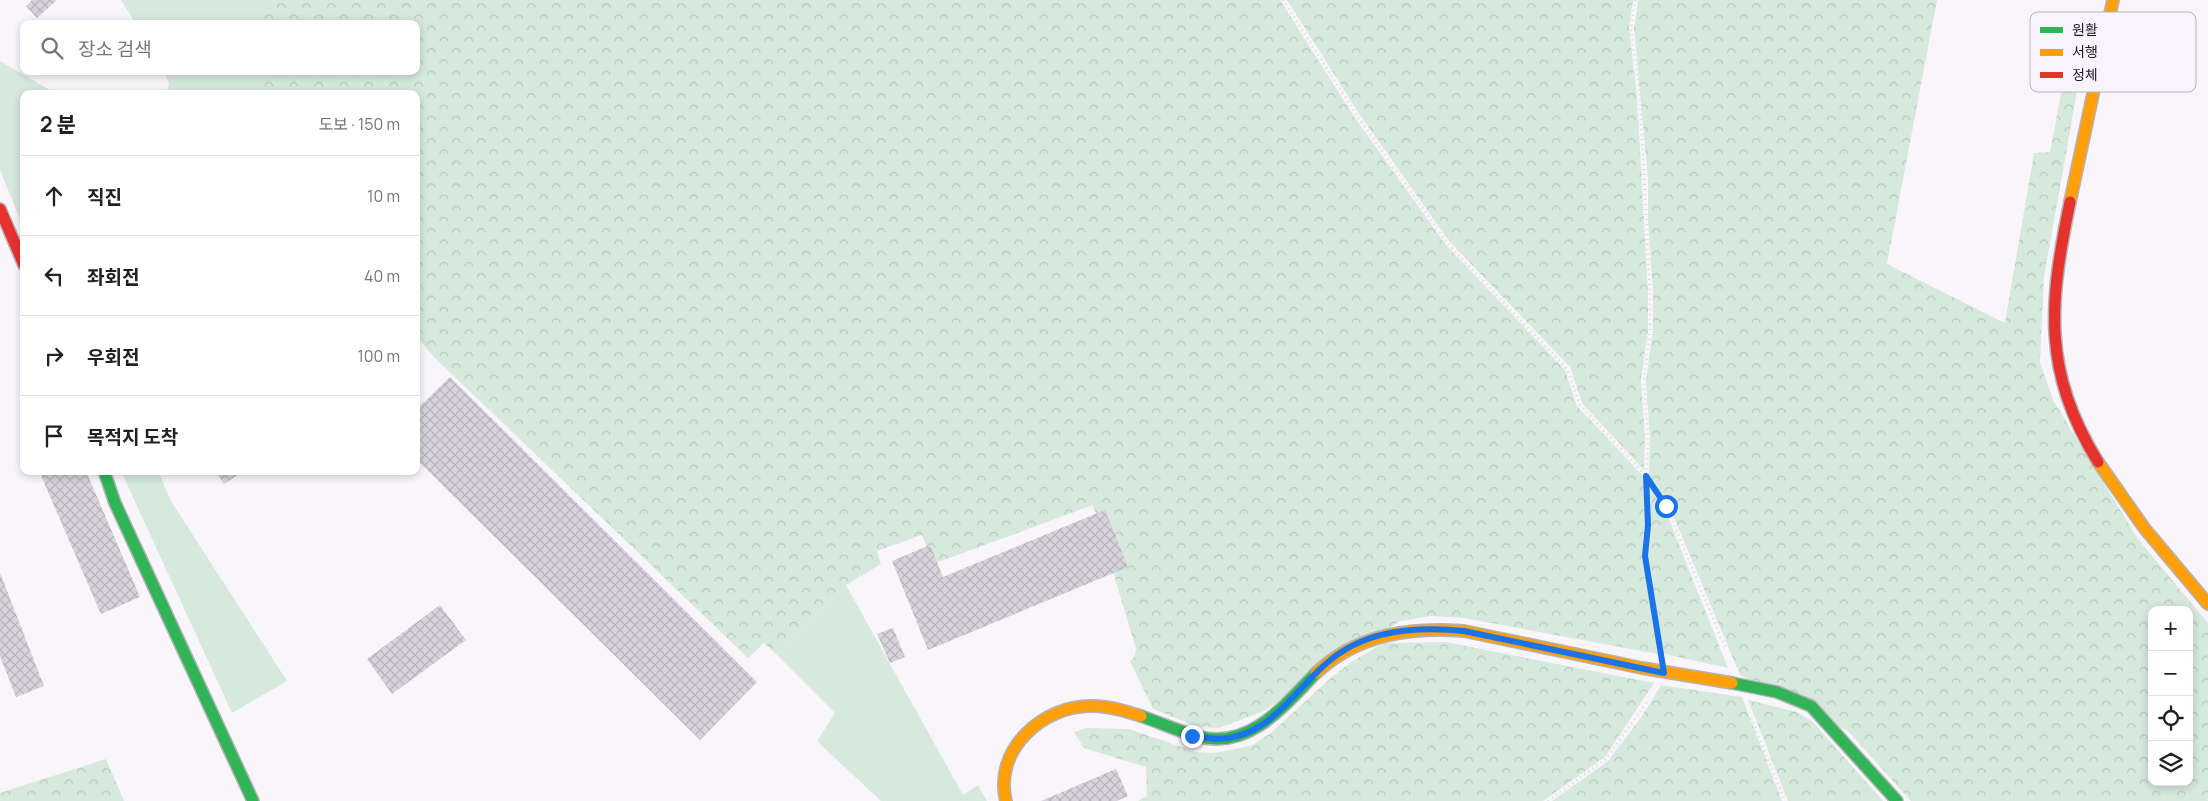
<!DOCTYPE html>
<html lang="ko">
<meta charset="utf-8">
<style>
:root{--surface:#fff;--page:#f6f6f6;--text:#202124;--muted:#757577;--line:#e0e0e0}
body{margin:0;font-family:Manrope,"Noto Sans KR",sans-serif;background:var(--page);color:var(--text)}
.controls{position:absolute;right:15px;bottom:15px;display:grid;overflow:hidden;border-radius:10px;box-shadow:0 2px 8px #0003}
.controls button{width:45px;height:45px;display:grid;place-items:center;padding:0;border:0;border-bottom:1px solid var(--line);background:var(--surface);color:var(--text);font:25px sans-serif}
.stop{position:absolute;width:15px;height:15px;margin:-11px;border:4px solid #1a73e8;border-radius:50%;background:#fff}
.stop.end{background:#1a73e8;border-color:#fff;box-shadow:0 1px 5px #0008}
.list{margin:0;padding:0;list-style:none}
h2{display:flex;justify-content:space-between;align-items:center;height:65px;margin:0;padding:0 20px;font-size:21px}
h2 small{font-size:16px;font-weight:400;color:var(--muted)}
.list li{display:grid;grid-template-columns:32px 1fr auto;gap:15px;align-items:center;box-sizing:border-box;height:80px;padding:0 20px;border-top:1px solid var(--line)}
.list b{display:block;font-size:19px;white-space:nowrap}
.list em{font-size:16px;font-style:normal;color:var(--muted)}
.icon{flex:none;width:28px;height:28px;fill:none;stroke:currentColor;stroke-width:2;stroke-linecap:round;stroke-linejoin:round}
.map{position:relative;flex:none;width:2208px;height:801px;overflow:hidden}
.search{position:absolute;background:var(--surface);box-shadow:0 2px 8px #0003;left:20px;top:20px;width:400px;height:55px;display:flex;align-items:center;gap:12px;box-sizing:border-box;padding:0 18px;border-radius:10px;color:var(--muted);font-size:19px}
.panel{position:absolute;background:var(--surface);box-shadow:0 2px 8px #0003;left:20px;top:90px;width:400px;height:385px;border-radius:10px}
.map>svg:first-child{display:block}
</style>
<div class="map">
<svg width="2208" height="801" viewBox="0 0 2208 801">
<defs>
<pattern id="forest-crowns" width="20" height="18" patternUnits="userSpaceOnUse" patternTransform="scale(1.25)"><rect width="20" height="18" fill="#d6e9dc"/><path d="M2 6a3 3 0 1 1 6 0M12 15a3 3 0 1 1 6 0" fill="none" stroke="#b7c7bc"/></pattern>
<pattern id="building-cross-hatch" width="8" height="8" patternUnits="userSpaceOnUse" patternTransform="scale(1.25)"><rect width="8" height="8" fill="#d6d4da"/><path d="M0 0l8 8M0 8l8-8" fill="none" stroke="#b7b5bb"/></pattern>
</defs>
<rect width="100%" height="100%" fill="#f8f6fb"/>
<path fill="#d6e9dc" d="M121,0h144l-10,24h-119z
M0,61l57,33h-33v135l-24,-59z
M163,71h96l2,10 9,13h-103l2,-11z
M121,471h37l13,30 116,180 -55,32z
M846,585l117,210 15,-10 9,16h-106l-64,-60 18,-28 -58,-58z"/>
<path fill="url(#forest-crowns)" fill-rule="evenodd" d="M265,0h1015l75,118 91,127 119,125 12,36 66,70 3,49 -3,31 15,98 -194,-36 -34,-2 -30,5 -136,90 -45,17 -24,-2 -42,-17 -23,-48 5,-5 1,-7 -43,-144 -160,59 -11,-29 -45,16 4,13 -35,21 -69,70 -13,-12 -16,15 -314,-301 -18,-21v-242h-146l-9,-13 -2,-10h157v-47h-161z
M1287,0h346l-4,28 8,68 11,197v36l-7,51 4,57 -1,33 -62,-67 -12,-36 -121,-126 -89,-126z
M1638,0h299l-50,264 118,59 29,-170 16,-1 19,-101 15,1 -40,225 -4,85 13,38 85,139 70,84v178h-297l-63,-70 -108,-56 -72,-172 -19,-28 1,-39 -4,-55 7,-52v-36l-5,-73v-41l-14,-151zM2152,610h37v172h-37z
M1649,486l16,23 63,159 -64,-14 -17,-97 3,-30z
M1446,642l208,41 -49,74 -62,44h-405l9,-5 -1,-29 -62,-19 -10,-16 13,-4 42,1 67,23 17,1 19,-3 21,-5 19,-13 61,-56 18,-14 33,-19z
M1661,685l81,12 40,104h-230l56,-40 34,-45z
M1748,700l49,12 16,10 70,79h-95z
M106,759l18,42h-124v-8z"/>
<path fill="url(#building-cross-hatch)" d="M32,0h25l-20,18 -11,-12z
M450,377l307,305 -57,58 -284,-281v-49z
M39,471h47l54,126 -39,17z
M215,471h29l-20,13z
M1105,510l23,57 -200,83 -36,-89 38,-16 13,32z
M0,573l44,113 -28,11 -16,-41z
M440,605l26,35 -74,54 -25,-35z
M893,628l12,29 -15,6 -13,-29z
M1116,769l12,27 -11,5h-76z"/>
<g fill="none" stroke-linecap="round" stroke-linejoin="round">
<defs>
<path id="fast" d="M104,471l11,32 138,298
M1732,683l45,9 34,14 86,95
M1141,716c20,7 39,16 59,21 50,12 85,-32 116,-64"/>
<path id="slow" d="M2070,202l43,-202
M2098,462l47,67 63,75
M1316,673c42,-39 93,-46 148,-42l178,37 90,15
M1006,801c-13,-51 37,-96 86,-95 17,0 33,5 49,10"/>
<path id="jam" d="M2070,202c-21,102 -28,168 28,260
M0,209l24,56"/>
</defs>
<use href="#fast" stroke="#b5b2b8" stroke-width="14"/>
<use href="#slow" stroke="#b5b2b8" stroke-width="14"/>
<use href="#jam" stroke="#b5b2b8" stroke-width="14"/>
<path stroke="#dad9dc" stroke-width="3" stroke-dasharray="1 4" stroke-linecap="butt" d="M1283,0l75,117 89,126 120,126 13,36 66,71 20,30 60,143
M1635,0l-4,29 9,67 10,197v36l-6,52 4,55 -2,40 2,49 -3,31 14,83
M1751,718l34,83
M1548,801l58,-42 41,-57"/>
<use href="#fast" stroke="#30b455" stroke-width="11"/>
<use href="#slow" stroke="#ff9f0a" stroke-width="11"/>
<use href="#jam" stroke="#e5322d" stroke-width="11"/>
</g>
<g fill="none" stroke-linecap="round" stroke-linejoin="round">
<path stroke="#1a73e8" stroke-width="6" d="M1192,736c9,0 18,3 27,3 59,-3 80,-61 124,-88 36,-23 81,-24 121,-20l200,42 -19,-117 3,-31 -2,-49 20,30"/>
</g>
<rect x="2030" y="12" width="166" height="80" rx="8" fill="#f8f4fd" stroke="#b6b2bb" stroke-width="1"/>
<rect x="2040" y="27" width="23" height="6" fill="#30b455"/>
<rect x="2040" y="49" width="23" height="7" fill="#ff9f0a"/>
<rect x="2040" y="72" width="23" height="6" fill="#e5322d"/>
<g font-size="14" fill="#1d1921">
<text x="2072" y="35">원활</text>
<text x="2072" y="57">서행</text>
<text x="2072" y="80">정체</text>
</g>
</svg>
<div class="controls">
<button>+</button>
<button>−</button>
<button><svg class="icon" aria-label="locate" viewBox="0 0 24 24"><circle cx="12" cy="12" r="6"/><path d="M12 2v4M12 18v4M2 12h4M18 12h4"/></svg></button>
<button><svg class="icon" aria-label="layers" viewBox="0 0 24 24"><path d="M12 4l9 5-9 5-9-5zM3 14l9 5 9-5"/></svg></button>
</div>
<div class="stop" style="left:1666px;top:506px"></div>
<div class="stop end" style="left:1192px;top:736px"></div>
<div class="search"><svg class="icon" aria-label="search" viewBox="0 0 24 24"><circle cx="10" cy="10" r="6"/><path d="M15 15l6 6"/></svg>장소 검색</div>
<section class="panel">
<h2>2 분<small>도보 · 150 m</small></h2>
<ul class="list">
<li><svg class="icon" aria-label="ahead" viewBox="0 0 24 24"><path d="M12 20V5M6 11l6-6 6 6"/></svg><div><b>직진</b></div><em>10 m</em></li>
<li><svg class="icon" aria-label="left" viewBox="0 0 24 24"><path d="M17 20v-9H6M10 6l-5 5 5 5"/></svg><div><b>좌회전</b></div><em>40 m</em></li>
<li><svg class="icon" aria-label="right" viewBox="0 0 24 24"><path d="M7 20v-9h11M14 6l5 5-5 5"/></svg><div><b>우회전</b></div><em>100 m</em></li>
<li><svg class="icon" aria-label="arrive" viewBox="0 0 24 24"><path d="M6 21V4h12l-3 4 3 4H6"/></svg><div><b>목적지 도착</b></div></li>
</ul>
</section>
</div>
